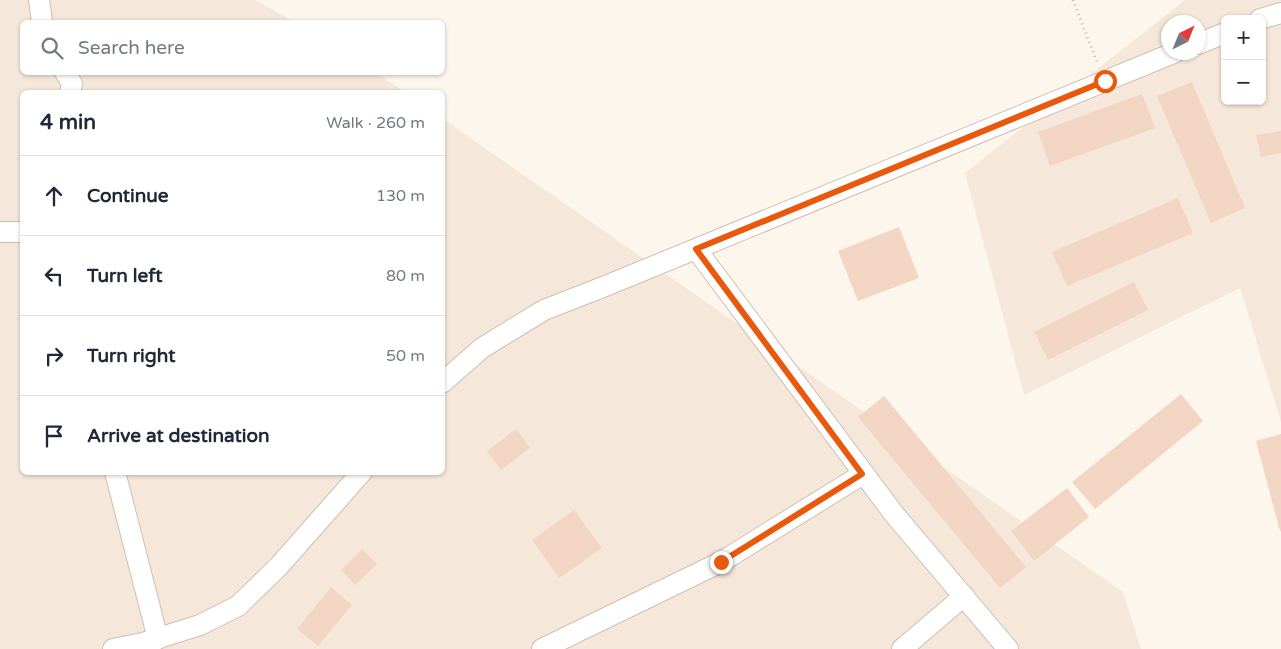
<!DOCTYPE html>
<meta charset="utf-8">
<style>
:root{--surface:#fff;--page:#f2f2f3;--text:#1f2937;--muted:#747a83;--line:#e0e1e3}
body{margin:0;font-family:"Varela Round",sans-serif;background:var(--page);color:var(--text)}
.controls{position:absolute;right:15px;top:15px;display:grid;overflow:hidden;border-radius:8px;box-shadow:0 1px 4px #0004}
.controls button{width:45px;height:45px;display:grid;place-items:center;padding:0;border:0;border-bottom:1px solid var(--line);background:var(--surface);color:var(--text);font:25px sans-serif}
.compass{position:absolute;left:1161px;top:15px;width:45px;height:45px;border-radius:50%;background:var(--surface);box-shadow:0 1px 4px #0004;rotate:43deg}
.stop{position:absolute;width:15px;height:15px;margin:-11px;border:4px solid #ea580c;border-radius:50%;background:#fff}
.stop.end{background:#ea580c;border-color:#fff;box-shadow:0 1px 5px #0008}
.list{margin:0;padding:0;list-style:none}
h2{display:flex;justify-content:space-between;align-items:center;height:65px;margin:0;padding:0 20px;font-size:21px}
h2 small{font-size:16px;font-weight:400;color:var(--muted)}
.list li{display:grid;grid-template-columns:32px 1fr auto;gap:15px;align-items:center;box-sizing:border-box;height:80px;padding:0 20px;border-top:1px solid var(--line)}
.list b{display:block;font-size:19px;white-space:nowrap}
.list em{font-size:16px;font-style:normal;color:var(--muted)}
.icon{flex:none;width:28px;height:28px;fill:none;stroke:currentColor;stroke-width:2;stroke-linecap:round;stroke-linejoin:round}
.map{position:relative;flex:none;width:1281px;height:649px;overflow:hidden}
.search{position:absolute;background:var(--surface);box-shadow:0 1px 4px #0004;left:20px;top:20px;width:425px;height:55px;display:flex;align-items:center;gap:12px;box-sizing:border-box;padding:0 18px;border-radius:8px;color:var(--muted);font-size:19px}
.panel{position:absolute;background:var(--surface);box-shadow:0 1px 4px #0004;left:20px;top:90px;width:425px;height:385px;border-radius:8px}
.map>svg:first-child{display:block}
</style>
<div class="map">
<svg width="1281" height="649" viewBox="0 0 1281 649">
<rect width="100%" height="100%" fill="#fdf6ec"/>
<path fill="#f5e8da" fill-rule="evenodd" d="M0,0h255l40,22h-273v50l354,1 29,19h-383v380h420l1,-353 680,473 18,57h-1141z
M1185,0h96v422l-41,-134 -216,107 -59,-222zM1225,19h37v82h-37zM1168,22h30v30h-30z"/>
<path fill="#f3d5c3" d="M1192,82l53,126 -34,15 -54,-127z
M1142,94l13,34 -105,38 -12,-34z
M1281,131v22l-20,4 -5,-22z
M1178,198l15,35 -126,53 -15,-34z
M899,227l20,51 -61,23 -20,-50z
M1134,282l14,28 -100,50 -14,-28z
M1181,394l22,27 -108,88 -23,-27z
M884,396l142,171 -26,21 -142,-171z
M516,429l14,19 -29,22 -14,-19z
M1281,434v97h-1l-24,-90z
M1067,488l22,29 -55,44 -23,-30z
M574,510l28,38 -43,30 -27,-38z
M362,549l15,15 -22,21 -14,-15z
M331,587l21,18 -34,41 -21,-17z"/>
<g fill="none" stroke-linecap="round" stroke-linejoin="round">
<defs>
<path id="street" d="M39,0l3,22
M1260,19l21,-6
M1198,44l27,-11
M65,72l7,12 -2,8
M0,232h22
M696,249l198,265 114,135
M442,383l40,-35 62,-38 59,-23 573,-235
M115,472l43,167
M113,649l30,-6 57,-18 38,-19 41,-40 83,-94
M542,649l179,-87 142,-88
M902,649l62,-53"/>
</defs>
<use href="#street" stroke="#d1beb0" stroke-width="22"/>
<path stroke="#d9b8a5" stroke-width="3" stroke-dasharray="1 4" stroke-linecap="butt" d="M1073,0l24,62"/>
<use href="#street" stroke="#fff" stroke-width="20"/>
</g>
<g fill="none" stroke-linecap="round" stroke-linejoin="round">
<path stroke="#ea580c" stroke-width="6" d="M721,562l141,-88 -166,-225 409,-168"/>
</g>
</svg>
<div class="controls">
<button>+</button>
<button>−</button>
</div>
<svg class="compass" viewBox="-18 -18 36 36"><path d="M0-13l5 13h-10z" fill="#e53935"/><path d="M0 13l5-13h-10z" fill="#747a83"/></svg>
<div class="stop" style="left:1105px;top:81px"></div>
<div class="stop end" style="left:721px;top:562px"></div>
<div class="search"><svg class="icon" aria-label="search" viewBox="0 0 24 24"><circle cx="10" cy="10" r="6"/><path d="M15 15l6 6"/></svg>Search here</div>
<section class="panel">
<h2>4 min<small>Walk · 260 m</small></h2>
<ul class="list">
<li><svg class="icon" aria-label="ahead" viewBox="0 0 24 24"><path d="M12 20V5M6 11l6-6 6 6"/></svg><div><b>Continue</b></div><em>130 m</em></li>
<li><svg class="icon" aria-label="left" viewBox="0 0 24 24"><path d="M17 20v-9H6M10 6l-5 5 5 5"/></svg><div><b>Turn left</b></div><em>80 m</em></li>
<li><svg class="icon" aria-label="right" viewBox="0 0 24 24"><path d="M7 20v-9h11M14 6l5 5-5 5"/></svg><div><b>Turn right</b></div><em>50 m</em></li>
<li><svg class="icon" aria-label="arrive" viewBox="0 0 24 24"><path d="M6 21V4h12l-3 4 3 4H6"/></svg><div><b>Arrive at destination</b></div></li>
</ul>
</section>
</div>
